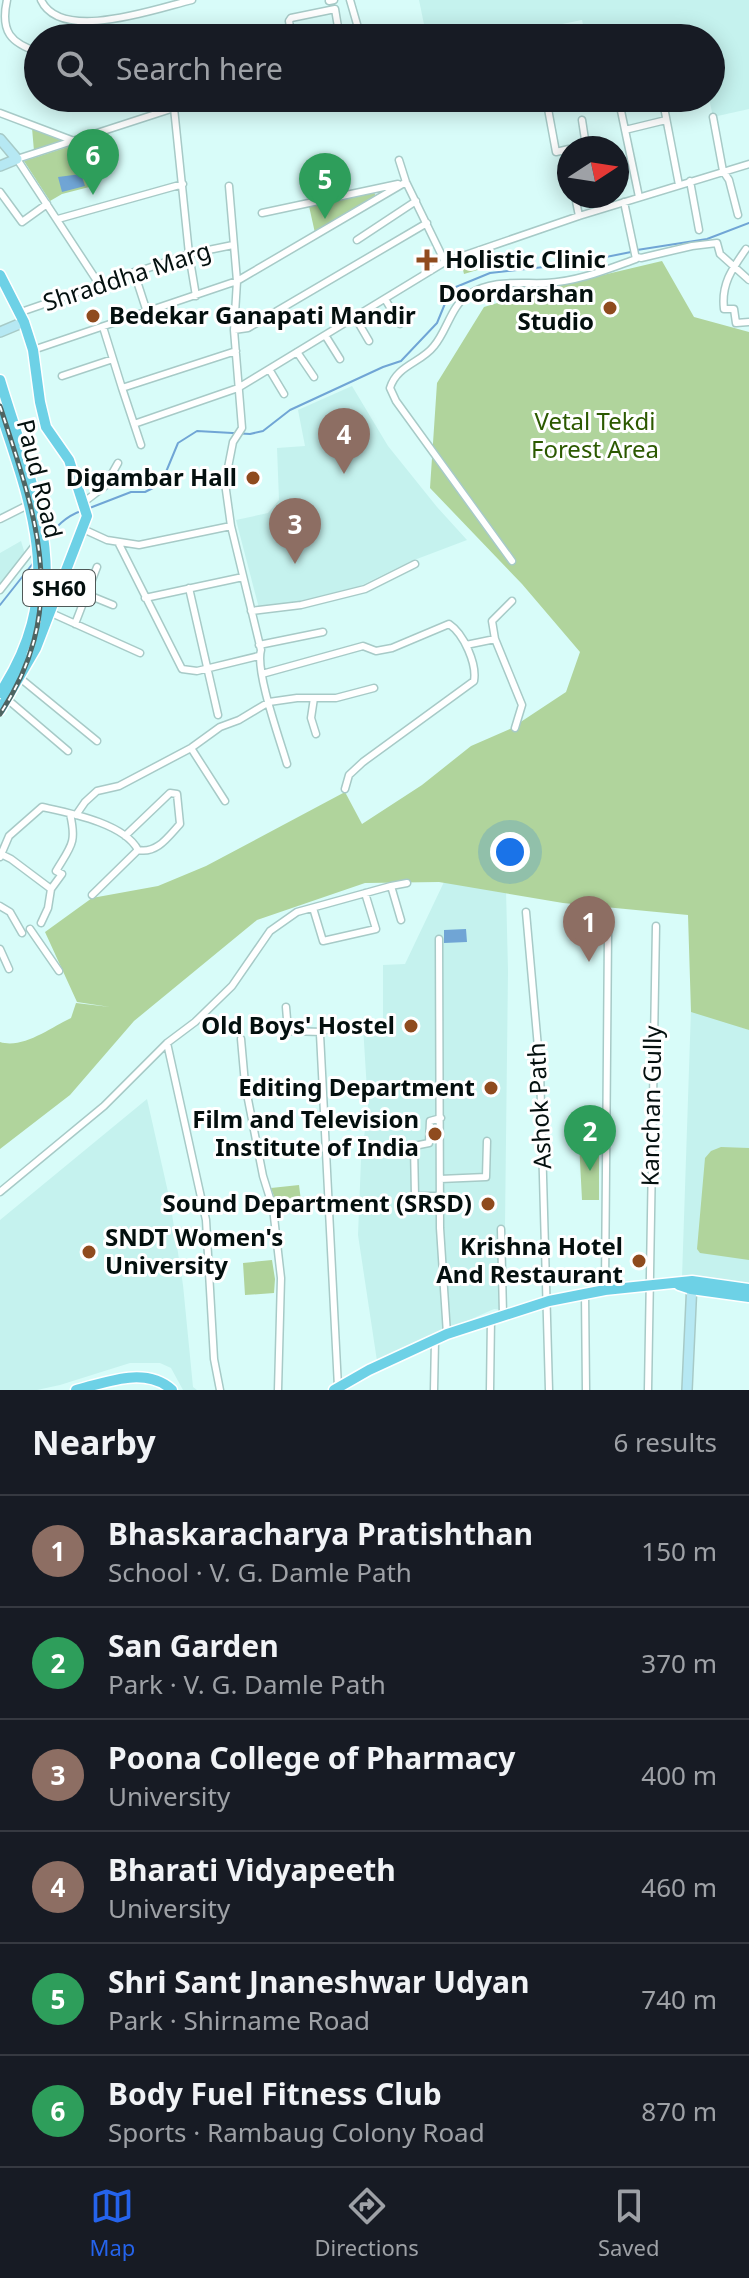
<!DOCTYPE html>
<meta charset="utf-8">
<style>
:root{--surface:#171b24;--page:#20242c;--text:#f1f3f6;--muted:#9ea1a6;--line:#363941;--accent:#2563eb}
body{margin:0;font-family:"Noto Sans",sans-serif;background:var(--page);color:var(--text)}
.compass{position:absolute;left:557px;top:136px;width:72px;height:72px;border-radius:50%;background:var(--surface);box-shadow:0 4px 20px #0003;rotate:78deg}
.you{position:absolute;left:510px;top:852px;width:28px;height:28px;margin:-20px;border:6px solid #fff;border-radius:50%;background:#1a73e8;box-shadow:0 0 0 12px #1a73e833}
.badge{display:grid;place-items:center;width:52px;height:52px;border-radius:50%;background:var(--accent);color:#fff;font-size:26px;font-weight:700}
.pin{position:absolute;translate:-50% -66px;filter:drop-shadow(0 2px 4px #0008)}
.pin::after{content:'';position:absolute;top:42px;width:28px;height:24px;background:inherit;clip-path:polygon(0 0,100% 0,50% 100%)}
.list{margin:0;padding:0;list-style:none}
h2{display:flex;justify-content:space-between;align-items:center;height:104px;margin:0;padding:0 32px;font-size:34px}
h2 small{font-size:26px;font-weight:400;color:var(--muted)}
.list li{display:grid;grid-template-columns:52px 1fr auto;gap:24px;align-items:center;box-sizing:border-box;height:112px;padding:0 32px;border-top:2px solid var(--line)}
.list b{display:block;font-size:30px;white-space:nowrap}
.list p{margin:0;font-size:26px;white-space:nowrap;color:var(--muted)}
.list em{font-size:26px;font-style:normal;color:var(--muted)}
.icon{flex:none;width:44px;height:44px;fill:none;stroke:currentColor;stroke-width:2;stroke-linecap:round;stroke-linejoin:round}
.map{position:relative;flex:none;width:749px;height:1390px;overflow:hidden}
.search{position:absolute;background:var(--surface);box-shadow:0 4px 20px #0003;left:24px;right:24px;top:24px;height:88px;display:flex;align-items:center;gap:20px;box-sizing:border-box;padding:0 28px;border-radius:44px;color:var(--muted);font-size:30px}
.sheet{height:776px;background:var(--surface)}
nav{display:flex;justify-content:space-around;align-items:center;box-sizing:border-box;height:112px;border-top:2px solid var(--line);background:var(--surface);font-size:22px;color:var(--muted)}
nav a{display:grid;justify-items:center;gap:4px}
nav .on{color:var(--accent)}
.map>svg:first-child{display:block}
</style>
<div class="map">
<svg width="749" height="1390" viewBox="0 0 749 1390">
<rect width="100%" height="100%" fill="#d8fcf9"/>
<path fill="#c5f2ee" d="M419,0h330v109l-36,8 -4,-19 2,-60h-125l-4,-18 -70,14v4h-55l-3,-7 -28,3z
M470,98h55l-52,12z
M352,386l36,60 49,61 30,33 -58,22 -55,27 -94,23 -24,-92 32,-7 11,-13 -2,-52 28,-2 -7,-36z
M21,541l4,13 -25,33v-34z
M444,882l62,7 2,82 -4,339 -10,-1 -117,52 -19,-126 3,-75 7,-53 -5,-81 20,-1v-60l22,-1z
M691,1009l58,21v257l-67,-9z
M147,1099l23,102 13,84 10,102 4,3h-14l-12,-22 -11,-5h-30l-70,22 -23,5h-37v-170z"/>
<path fill="#b0d49c" d="M32,128l35,13 -33,10z
M86,141l11,44 -35,9 -12,7 -26,-40z
M374,192l2,5 -61,36 -6,-27z
M490,253l4,12 -30,9 -3,-12z
M662,261l32,56 55,15v698l-58,-18 -3,-97 -125,-12 -124,-21 -74,1 -108,37 -123,101 -64,74 -70,54v-107c23,7 50,-14 71,-24l5,-15 34,4 -33,-5 -32,-70 47,-34 66,-12 48,-20 139,-74 17,32 60,-39 49,-39 39,-17 56,-37 14,-40 -58,-68 -92,-96 7,-105 47,-76 64,-19z
M579,1142h20v58h-17z
M721,1147l28,1v112l-49,-7 -3,-4 8,-91 6,-7z
M299,1185l3,24 -23,1 -8,-22z
M272,1260l3,19 -1,14 -29,2 -2,-32z"/>
<path fill="#70a5d5" d="M81,174l4,12 -23,6 -4,-15z
M466,929l1,13 -23,1v-13z"/>
<g fill="none" stroke-linecap="round" stroke-linejoin="round">
<path stroke="#70a5d5" stroke-width="2" d="M637,250l70,-11 42,-16
M87,509l44,-17h14l16,-8 17,-41 19,-12 53,3 13,-3 27,-21 93,-43 18,-6 36,-38 14,-34 39,-16 81,-9 60,-12
M48,540c6,-13 19,-24 33,-29
M0,605l34,-43"/>
<defs>
<path id="street" d="M7,0c-7,32 4,43 31,52
M41,0c20,43 114,9 151,0
M350,0l11,38
M329,1l5,-1
M236,33l2,5
M292,38l-3,-17 2,-3 44,-9 3,18 -41,11
M425,38l22,-5 8,4
M164,98l10,10 15,146 7,42
M546,98l10,54 13,-3
M620,106l19,91
M664,107l15,78
M0,113l74,28
M713,117l10,54 6,9 9,35
M625,130l41,-10
M575,148l11,-2 -4,-26
M566,150l3,17
M399,160l7,22 39,80
M690,181l9,49
M229,186l8,95 -3,49 8,98 -9,14 -8,41 6,43 30,124c-6,21 19,90 26,114
M0,192l22,30 25,-18
M575,196l4,20
M262,213l136,-29
M58,219l125,-35
M357,240l59,-39
M746,249c-14,20 -25,35 -22,60h10l2,14 13,-1
M637,257l4,1 51,-12 25,-3 3,11 29,26
M134,272l13,40
M99,284l-82,-125 157,-51 40,-10
M385,299l15,25
M21,312l168,-58 44,-9
M355,317l14,24
M103,327l19,61 114,-37
M234,330l14,-2 179,-105
M325,335l15,24
M33,350l204,-69 169,-99
M297,352l17,25
M269,369l15,25
M62,376l51,-17
M122,388l19,57
M134,424l104,-36 207,-126 134,-46 170,-52
M84,502l21,-16 13,-23
M0,519l28,-14
M83,529l24,11 32,5 92,-19
M118,542l64,127 15,2 62,-15
M512,561l-116,-160 -6,-13c7,-23 31,-25 44,-42 13,-15 17,-40 34,-51 24,-16 52,-11 78,-12 31,-1 62,-14 90,-24l-12,-57
M189,588l29,127
M0,590l36,-46
M86,594l27,11
M145,598l98,-21
M251,611l50,-6 64,-16 50,-25
M49,612l91,41
M75,624l22,-57
M495,639l-3,-18 20,-20
M259,645l64,-13
M466,645l29,-6 27,66 -7,23
M262,674l101,-28 13,5 16,-3 57,-24c15,10 28,40 25,57l-111,81 -14,13 -4,14
M20,678l77,63
M314,698l-3,20 5,16
M7,699l61,52
M191,748l34,53
M76,815l9,-13 12,-11 22,-5 72,-38 29,-21 19,-7 30,-18 28,-4h39l38,-10
M125,836l45,-43 7,1 3,30c-12,13 -23,30 -42,26
M3,855l8,4 40,30 -3,19 -7,15
M0,857l9,-21 33,-29c27,6 82,16 96,43l-46,45
M391,886l16,-3
M51,889l11,-15 -6,-3c15,-25 21,-28 14,-57
M0,906l10,6 12,21
M313,908l10,33 53,-12 -11,-36
M526,912l14,158 9,320
M30,929l29,42
M439,939l1,289 7,106
M0,949l9,20
M286,1007l2,24 34,1
M241,1039l4,45 18,92 10,32 8,70 -3,112
M167,1043l39,177 8,139 6,31
M440,1179l46,-2 1,-36
M0,1192l104,-86 63,-63 28,-21 37,-36 38,-55 27,-19 94,-26 10,34
M440,1196h-25l-1,-50 15,-3 1,-22 11,-3
M501,1229l2,85
M605,1290l3,-358
M585,1293l1,97
M338,1387l-18,-353 5,-4 33,-2
M434,1390l1,-50
M490,1390l1,-72
M648,1390l8,-464"/>
<path id="secondary" d="M0,139l17,20 -17,7
M0,332l24,-10
M687,1390l5,-108"/>
<path id="primary" d="M0,275l24,47 9,28 7,52 6,25 23,33 18,56 -51,132 -36,62
M0,380c22,74 58,158 42,236
M0,411c35,104 65,183 0,282
M679,1285l12,4 58,8
M76,1390c31,-8 70,-24 96,0
M334,1390l35,-20 78,-36 102,-33 56,-11 87,-9 57,8"/>
</defs>
<use href="#street" stroke="#a7cac7" stroke-width="9"/>
<use href="#secondary" stroke="#a7cac7" stroke-width="12"/>
<use href="#primary" stroke="#fff" stroke-width="13"/>
<use href="#street" stroke="#fff" stroke-width="6"/>
<use href="#secondary" stroke="#b6e8f3" stroke-width="9"/>
<use href="#primary" stroke="#6dd1e6" stroke-width="10"/>
<defs>
<path id="rail" d="M0,406c36,111 71,201 0,308"/>
</defs>
<use href="#rail" stroke="#4f6462" stroke-width="5"/>
<use href="#rail" stroke="#fff" stroke-width="2" stroke-dasharray="6" stroke-linecap="butt"/>
</g>
<g fill="#8f4b1e" stroke="#fff" stroke-width="3">
<path d="M423 248h8v8h8v8h-8v8h-8v-8h-8v-8h8z"/>
<circle cx="610" cy="308" r="8"/>
<circle cx="93" cy="316" r="8"/>
<circle cx="253" cy="478" r="8"/>
<circle cx="411" cy="1026" r="8"/>
<circle cx="491" cy="1088" r="8"/>
<circle cx="435" cy="1134" r="8"/>
<circle cx="488" cy="1204" r="8"/>
<circle cx="89" cy="1252" r="8"/>
<circle cx="639" cy="1261" r="8"/>
</g>
<g text-anchor="middle" stroke-width="6" stroke-linejoin="round" paint-order="stroke">
<rect fill="#fff" stroke="#4f5857" stroke-width="2" x="23" y="570" width="72" height="36" rx="6"/>
<g font-size="22" font-weight="bold" fill="#04100f">
<text x="59" y="596">SH60</text>
</g>
<g font-size="24" font-weight="bold" fill="#04100f" stroke="#fff" text-anchor="end">
<text x="445" y="268" text-anchor="start">Holistic Clinic</text>
<text x="594" y="302">Doordarshan<tspan x="594" dy="28">Studio</tspan></text>
<text x="109" y="324" text-anchor="start">Bedekar Ganapati Mandir</text>
<text x="237" y="486">Digambar Hall</text>
<text x="395" y="1034">Old Boys' Hostel</text>
<text x="475" y="1096">Editing Department</text>
<text x="419" y="1128">Film and Television<tspan x="419" dy="28">Institute of India</tspan></text>
<text x="472" y="1212">Sound Department (SRSD)</text>
<text x="105" y="1246" text-anchor="start">SNDT Women's<tspan x="105" dy="28">University</tspan></text>
<text x="623" y="1255">Krishna Hotel<tspan x="623" dy="28">And Restaurant</tspan></text>
</g>
<g font-size="24" fill="#04100f" stroke="#fff">
<text transform="translate(127 277) rotate(-18)" y="8">Shraddha Marg</text>
<text transform="translate(39 479) rotate(76)" y="8">Paud Road</text>
<text transform="translate(540 1106) rotate(-93)" y="8">Ashok Path</text>
<text transform="translate(652 1106) rotate(-89)" y="8">Kanchan Gully</text>
</g>
<g font-size="24" fill="#2c5900" stroke="#fff">
<text x="595" y="430">Vetal Tekdi<tspan x="595" dy="28">Forest Area</tspan></text>
</g>
</g>
</svg>
<svg class="compass" viewBox="-18 -18 36 36"><path d="M0-13l5 13h-10z" fill="#e53935"/><path d="M0 13l5-13h-10z" fill="#9ea1a6"/></svg>
<div class="you"></div>
<div class="pin badge" style="left:589px;top:962px;background:#8d6e63">1</div>
<div class="pin badge" style="left:590px;top:1171px;background:#2e9e5b">2</div>
<div class="pin badge" style="left:295px;top:564px;background:#8d6e63">3</div>
<div class="pin badge" style="left:344px;top:474px;background:#8d6e63">4</div>
<div class="pin badge" style="left:325px;top:219px;background:#2e9e5b">5</div>
<div class="pin badge" style="left:93px;top:195px;background:#2e9e5b">6</div>
<div class="search"><svg class="icon" aria-label="search" viewBox="0 0 24 24"><circle cx="10" cy="10" r="6"/><path d="M15 15l6 6"/></svg>Search here</div>
</div>
<section class="sheet">
<h2>Nearby<small>6 results</small></h2>
<ul class="list">
<li><span class="badge" style="background:#8d6e63">1</span><div><b>Bhaskaracharya Pratishthan</b><p>School · V. G. Damle Path</p></div><em>150 m</em></li>
<li><span class="badge" style="background:#2e9e5b">2</span><div><b>San Garden</b><p>Park · V. G. Damle Path</p></div><em>370 m</em></li>
<li><span class="badge" style="background:#8d6e63">3</span><div><b>Poona College of Pharmacy</b><p>University</p></div><em>400 m</em></li>
<li><span class="badge" style="background:#8d6e63">4</span><div><b>Bharati Vidyapeeth</b><p>University</p></div><em>460 m</em></li>
<li><span class="badge" style="background:#2e9e5b">5</span><div><b>Shri Sant Jnaneshwar Udyan</b><p>Park · Shirname Road</p></div><em>740 m</em></li>
<li><span class="badge" style="background:#2e9e5b">6</span><div><b>Body Fuel Fitness Club</b><p>Sports · Rambaug Colony Road</p></div><em>870 m</em></li>
</ul>
</section>
<nav>
<a class="on"><svg class="icon" aria-label="map" viewBox="0 0 24 24"><path d="M3 6l6-2 6 2 6-2v14l-6 2-6-2-6 2zM9 4v14M15 6v14"/></svg>Map</a>
<a><svg class="icon" aria-label="directions" viewBox="0 0 24 24"><path d="M12 3l9 9-9 9-9-9zM9 14v-3h6M13 9l2 2-2 2"/></svg>Directions</a>
<a><svg class="icon" aria-label="saved" viewBox="0 0 24 24"><path d="M7 4h10v16l-5-4-5 4z"/></svg>Saved</a>
</nav>
